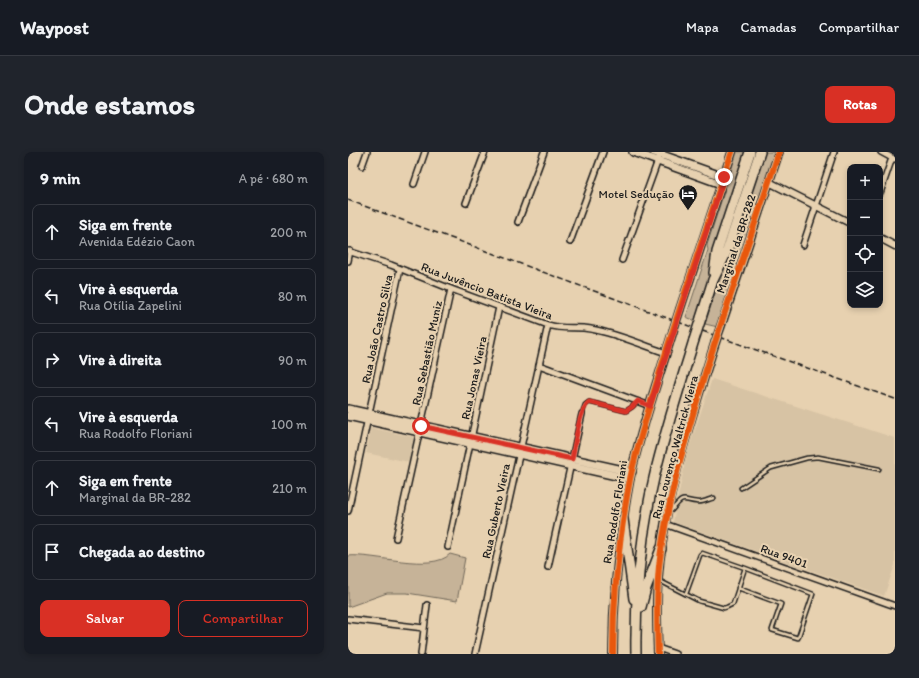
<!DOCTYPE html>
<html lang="pt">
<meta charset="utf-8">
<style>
:root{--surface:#171b24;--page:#20242c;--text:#f1f3f6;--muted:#9ea1a6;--line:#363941;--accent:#d93025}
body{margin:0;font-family:Itim,sans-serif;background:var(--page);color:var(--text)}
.controls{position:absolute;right:12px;top:12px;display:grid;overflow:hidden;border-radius:8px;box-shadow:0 2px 6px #0003}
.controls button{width:36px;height:36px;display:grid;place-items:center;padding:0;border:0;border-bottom:1px solid var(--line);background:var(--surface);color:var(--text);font:20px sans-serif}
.stop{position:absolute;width:12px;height:12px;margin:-9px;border:3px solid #d93025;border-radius:50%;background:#fff}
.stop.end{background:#d93025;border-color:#fff;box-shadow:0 1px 4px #0008}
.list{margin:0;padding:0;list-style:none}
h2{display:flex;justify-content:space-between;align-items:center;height:52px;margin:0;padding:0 16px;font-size:17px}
h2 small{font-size:13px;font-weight:400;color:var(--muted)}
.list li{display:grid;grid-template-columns:26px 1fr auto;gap:12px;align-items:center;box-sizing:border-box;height:56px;margin:0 8px 8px;padding:0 8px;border:1px solid var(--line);border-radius:8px}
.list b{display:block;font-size:15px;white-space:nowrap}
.list p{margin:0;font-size:13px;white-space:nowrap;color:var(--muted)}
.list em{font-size:13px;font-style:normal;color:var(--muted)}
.actions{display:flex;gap:8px;padding:12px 16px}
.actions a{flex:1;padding:9px 0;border:1px solid var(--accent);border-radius:8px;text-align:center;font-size:14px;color:var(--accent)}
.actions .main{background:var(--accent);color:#fff}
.icon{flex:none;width:22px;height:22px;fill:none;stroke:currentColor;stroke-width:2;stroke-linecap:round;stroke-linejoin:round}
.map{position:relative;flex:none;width:547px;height:502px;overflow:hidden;border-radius:8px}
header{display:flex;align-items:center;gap:24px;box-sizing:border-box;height:56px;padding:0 20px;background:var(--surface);border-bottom:1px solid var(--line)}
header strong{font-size:19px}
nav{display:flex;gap:22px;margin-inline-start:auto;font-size:14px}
.intro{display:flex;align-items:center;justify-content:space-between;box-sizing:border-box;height:96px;padding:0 24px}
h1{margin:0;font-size:28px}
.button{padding:10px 18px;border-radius:8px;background:var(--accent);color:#fff;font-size:14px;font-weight:700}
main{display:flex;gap:24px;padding:0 24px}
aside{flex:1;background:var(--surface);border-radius:8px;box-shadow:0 2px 6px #0003}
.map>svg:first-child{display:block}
</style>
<header>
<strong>Waypost</strong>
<nav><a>Mapa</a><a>Camadas</a><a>Compartilhar</a></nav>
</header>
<div class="intro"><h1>Onde estamos</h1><a class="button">Rotas</a></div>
<main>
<aside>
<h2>9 min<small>A pé · 680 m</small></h2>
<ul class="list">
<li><svg class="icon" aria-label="ahead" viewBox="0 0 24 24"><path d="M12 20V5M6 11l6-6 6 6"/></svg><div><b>Siga em frente</b><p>Avenida Edézio Caon</p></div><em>200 m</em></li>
<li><svg class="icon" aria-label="left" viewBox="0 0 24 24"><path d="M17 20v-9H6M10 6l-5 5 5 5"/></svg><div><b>Vire à esquerda</b><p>Rua Otília Zapelini</p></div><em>80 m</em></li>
<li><svg class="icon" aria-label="right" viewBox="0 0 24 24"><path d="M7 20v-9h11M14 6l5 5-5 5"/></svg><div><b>Vire à direita</b></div><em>90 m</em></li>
<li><svg class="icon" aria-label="left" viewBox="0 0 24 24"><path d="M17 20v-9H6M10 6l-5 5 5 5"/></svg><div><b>Vire à esquerda</b><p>Rua Rodolfo Floriani</p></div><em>100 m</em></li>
<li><svg class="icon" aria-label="ahead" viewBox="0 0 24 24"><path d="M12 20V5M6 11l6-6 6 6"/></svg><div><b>Siga em frente</b><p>Marginal da BR-282</p></div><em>210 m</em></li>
<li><svg class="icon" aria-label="arrive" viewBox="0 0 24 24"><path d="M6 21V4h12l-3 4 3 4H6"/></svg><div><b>Chegada ao destino</b></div></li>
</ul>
<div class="actions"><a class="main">Salvar</a><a>Compartilhar</a></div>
</aside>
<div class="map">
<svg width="547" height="502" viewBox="0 0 547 502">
<rect width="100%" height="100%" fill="#e7d1b0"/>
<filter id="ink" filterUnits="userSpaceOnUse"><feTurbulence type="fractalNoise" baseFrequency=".025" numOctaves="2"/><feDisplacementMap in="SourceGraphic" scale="8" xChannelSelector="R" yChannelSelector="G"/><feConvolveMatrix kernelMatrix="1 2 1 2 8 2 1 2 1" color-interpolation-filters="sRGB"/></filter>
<g filter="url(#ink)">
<path fill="#d7c3a4" d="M364,227l183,59v127l-11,31 -211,-74 14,-69z
M23,276l43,9 -5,25 -43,-9z"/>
<path fill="#c6b398" stroke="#71685a" d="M389,0h10l-33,102 -5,23 -13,44 -10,-4 22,-67 -1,-5z
M417,0h11l-58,175 -13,-3 14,-43 13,-29z
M102,402l15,4 -8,43 -50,-8h-20l-39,14v-51c25,-3 84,17 102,-2z"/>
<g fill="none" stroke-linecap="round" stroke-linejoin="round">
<defs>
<path id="service" d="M234,262l3,-9 4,-3 37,9 6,-4 5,-5
M393,336l30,-20 36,-10 11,-1 61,12
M324,358c13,-16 10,-9 26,-8 4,1 11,-3 16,-4
M310,428l41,21 25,7 3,-1 6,-3 12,-36
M338,442l14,-39 2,-2 43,15 68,26 -15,44 -26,-8 9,-26 -43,-16"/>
<path id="minor" d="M533,0l13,7
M14,14l5,-14
M66,32l11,-32
M532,41l12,-35
M118,51l19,-51
M170,70l26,-70
M222,90l33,-90
M455,93l31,-93
M0,99l43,14 60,24 97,36c16,5 28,1 43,4 24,4 52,16 75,24
M274,108l39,-108
M0,109l2,-10
M191,213l111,41
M0,359l52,-242
M317,372l230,82
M48,386l55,-249
M100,395l51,-240
M200,415l34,-153
M0,467l76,9
M310,496l17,6
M73,502l6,-49
M127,502l73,-329"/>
<path id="tertiary" d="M421,30l81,41
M532,86l15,8"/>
<path id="secondary" d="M285,0l88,32
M306,0l70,25
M332,157l52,-157
M375,168l56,-168
M0,257l284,63
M0,264l282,63
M265,502c0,-59 6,-118 17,-176 11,-50 28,-98 43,-147
M310,502c-1,-25 -2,-51 0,-76 6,-80 33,-159 57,-235"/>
<path id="trunk" d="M366,121l3,-21 33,-100
M353,166l12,-38 14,-29 33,-99
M275,367l11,80
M293,455l5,-19 15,-39
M288,502c-1,-58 5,-119 18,-176 11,-47 26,-92 40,-138"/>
</defs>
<use href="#service" stroke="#1c1c1c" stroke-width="5.5"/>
<use href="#minor" stroke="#1c1c1c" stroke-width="8"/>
<use href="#tertiary" stroke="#1c1c1c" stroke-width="9"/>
<use href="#secondary" stroke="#1c1c1c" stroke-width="10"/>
<use href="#trunk" stroke="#1c1c1c" stroke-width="12"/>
<use href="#service" stroke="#e7d1b0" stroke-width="2.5"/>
<use href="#minor" stroke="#e7d1b0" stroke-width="5"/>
<use href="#tertiary" stroke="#e7d1b0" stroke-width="6"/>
<use href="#secondary" stroke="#e7d1b0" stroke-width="7"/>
<use href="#trunk" stroke="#e7d1b0" stroke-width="9"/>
<path stroke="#1c1c1c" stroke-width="1.5" stroke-dasharray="6 3" stroke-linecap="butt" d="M0,48l349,129 198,70"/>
<defs>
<path id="secondary-bridge" d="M325,179l7,-22
M367,191l8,-23"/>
<path id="trunk-bridge" d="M346,188l7,-22"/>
</defs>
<use href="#secondary-bridge" stroke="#1c1c1c" stroke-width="10" stroke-linecap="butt"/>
<use href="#trunk-bridge" stroke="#1c1c1c" stroke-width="12" stroke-linecap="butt"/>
<use href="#secondary-bridge" stroke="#e7d1b0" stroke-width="7"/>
<use href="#trunk-bridge" stroke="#e7d1b0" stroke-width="9"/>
<defs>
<path id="cycleway" d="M265,502c0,-59 6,-117 17,-175 8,-38 21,-76 32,-114 22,-71 46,-142 70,-213
M310,502c-1,-29 -2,-58 1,-88 8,-68 29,-136 49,-202 23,-71 47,-141 71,-212"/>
</defs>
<use href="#cycleway" stroke="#e7d1b0" stroke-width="8"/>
<use href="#cycleway" stroke="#e8590c" stroke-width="6"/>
</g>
</g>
<g fill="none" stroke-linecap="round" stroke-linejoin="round" filter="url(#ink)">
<path stroke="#d93025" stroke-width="5" d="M73,274l151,33c3,-14 7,-49 17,-57l37,9 6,-4 6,-6 12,5 74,-229"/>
</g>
<defs>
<symbol id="hotel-pin" viewBox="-11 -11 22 30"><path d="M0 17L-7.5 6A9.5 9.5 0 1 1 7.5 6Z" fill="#1c1c1c" stroke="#e7d1b0"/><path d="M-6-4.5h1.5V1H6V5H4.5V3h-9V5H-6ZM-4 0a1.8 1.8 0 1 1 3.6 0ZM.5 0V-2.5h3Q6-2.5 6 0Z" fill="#fff"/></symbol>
</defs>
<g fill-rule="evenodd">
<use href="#hotel-pin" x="329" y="31" width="22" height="30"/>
</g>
<g text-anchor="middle" stroke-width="4" stroke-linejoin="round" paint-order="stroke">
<g font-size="12" fill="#1c1c1c" stroke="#e7d1b0" text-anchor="end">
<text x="326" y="46">Motel Sedução</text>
</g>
<g font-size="12" fill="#1c1c1c" stroke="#e7d1b0">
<text transform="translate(388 92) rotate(-72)" y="4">Marginal da BR-282</text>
<text transform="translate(139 139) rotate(21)" y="4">Rua Juvêncio Batista Vieira</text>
<text transform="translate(29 177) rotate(-78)" y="4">Rua João Castro Silva</text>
<text transform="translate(79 201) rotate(-78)" y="4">Rua Sebastião Muniz</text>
<text transform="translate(126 226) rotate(-78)" y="4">Rua Jonas Vieira</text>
<text transform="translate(327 295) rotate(-75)" y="4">Rua Lourenço Waltrick Vieira</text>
<text transform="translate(148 359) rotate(-78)" y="4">Rua Guberto Vieira</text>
<text transform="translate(267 360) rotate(-81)" y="4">Rua Rodolfo Floriani</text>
<text transform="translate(436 404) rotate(20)" y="4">Rua 9401</text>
</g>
</g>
</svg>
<div class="controls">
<button>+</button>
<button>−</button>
<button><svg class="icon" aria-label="locate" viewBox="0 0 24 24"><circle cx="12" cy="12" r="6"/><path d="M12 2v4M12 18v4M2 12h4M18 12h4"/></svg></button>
<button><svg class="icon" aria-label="layers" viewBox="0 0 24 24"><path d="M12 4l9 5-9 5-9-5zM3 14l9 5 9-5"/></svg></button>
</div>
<div class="stop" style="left:73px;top:274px"></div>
<div class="stop end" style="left:376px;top:25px"></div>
</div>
</main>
